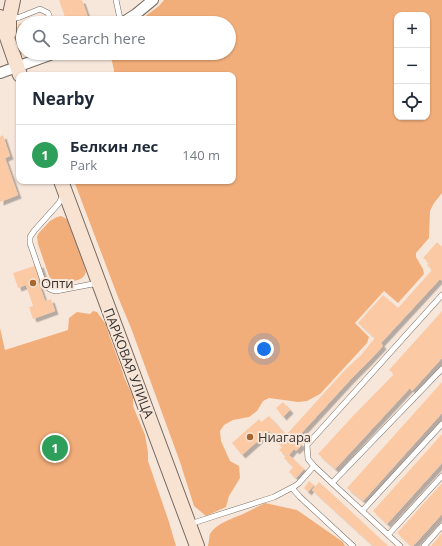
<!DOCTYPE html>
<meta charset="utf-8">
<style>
:root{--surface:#fff;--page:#f2f2f3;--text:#1f2937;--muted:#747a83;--line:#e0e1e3;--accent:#2563eb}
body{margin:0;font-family:"Open Sans",sans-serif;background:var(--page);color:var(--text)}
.controls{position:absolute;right:12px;top:12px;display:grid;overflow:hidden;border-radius:8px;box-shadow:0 1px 3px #0004}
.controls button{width:36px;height:36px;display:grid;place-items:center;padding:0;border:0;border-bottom:1px solid var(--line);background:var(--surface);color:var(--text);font:20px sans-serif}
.you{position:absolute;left:264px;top:349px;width:14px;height:14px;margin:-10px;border:3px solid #fff;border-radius:50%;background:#1a73e8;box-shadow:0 0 0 6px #1a73e833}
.badge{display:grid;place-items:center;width:26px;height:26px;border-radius:50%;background:var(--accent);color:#fff;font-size:13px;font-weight:700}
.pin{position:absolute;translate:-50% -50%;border:2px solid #fff;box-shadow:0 1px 4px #0006}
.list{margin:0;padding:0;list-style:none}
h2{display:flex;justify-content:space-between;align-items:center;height:52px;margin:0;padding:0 16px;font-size:17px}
h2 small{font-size:13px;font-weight:400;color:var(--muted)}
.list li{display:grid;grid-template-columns:26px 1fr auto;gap:12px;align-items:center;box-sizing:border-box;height:60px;padding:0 16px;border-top:1px solid var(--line)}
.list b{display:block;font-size:15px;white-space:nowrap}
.list p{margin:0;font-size:13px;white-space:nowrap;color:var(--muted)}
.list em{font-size:13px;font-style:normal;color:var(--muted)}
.icon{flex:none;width:22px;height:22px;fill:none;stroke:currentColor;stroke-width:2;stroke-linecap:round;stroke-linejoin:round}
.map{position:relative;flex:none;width:442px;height:546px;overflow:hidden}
.search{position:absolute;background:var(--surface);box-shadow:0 1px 3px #0004;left:16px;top:16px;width:220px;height:44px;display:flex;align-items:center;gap:10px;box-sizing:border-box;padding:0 14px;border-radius:22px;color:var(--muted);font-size:15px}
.panel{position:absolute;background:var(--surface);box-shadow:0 1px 3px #0004;left:16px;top:72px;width:220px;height:112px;border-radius:8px}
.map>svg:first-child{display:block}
</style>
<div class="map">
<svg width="442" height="546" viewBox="0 0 442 546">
<defs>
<filter id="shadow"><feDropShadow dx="3.5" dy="3.5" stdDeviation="0" flood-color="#0004"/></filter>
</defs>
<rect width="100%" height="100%" fill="#f7e7db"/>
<path fill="#f2ae7a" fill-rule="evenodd" d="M164,0h278v193l-8,10 -4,8 -1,27 -13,15v4l7,12 1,5 -26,29 -14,-12 -29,32 14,14 -2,6 -47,51 -13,7 -9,1 -29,-4 -6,3 -6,10 -8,6 -16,3 -9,5 -4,6 1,10 9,20 9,5 1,12 -11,18 -3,11 -20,9 -12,-10 -14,-44 -49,-134 -13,-31 -44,-116h159v-106h-119v-5l-4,-17h119v-30h-93l23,-17zM397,15h30v102h-30z
M41,17l6,6h-24v30h12l-6,2 -8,-1 -7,-18 5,-12z
M61,216l4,2 3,2 17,48c1,3 1,7 -2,9 -3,4 -22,7 -26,5 -3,-1 -6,-3 -8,-6l-11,-32 -1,-7 1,-3 12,-13 7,-4z
M93,311l4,1 10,14 2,9 12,32 3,10 9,20v9l12,29 3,17v9l21,61 7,24h-176v-218l5,22 63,-20 1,-12 8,-6 13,2z
M265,503l32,7 46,32 2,4h-137c1,-4 1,-9 2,-12 6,-11 25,-16 35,-21 7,-3 13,-7 20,-10z"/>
<path fill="#fbcaa5" filter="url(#shadow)" d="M59,0h23l8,23h-23z
M3,135l7,21 -5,2 13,37 -18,7v-65z
M437,242l5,5v34l-2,-2 -59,64 2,3 -15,16 -17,17 -55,60 6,6 -6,6 -2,-2 -5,6 15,14 -8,9 -7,-6 4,-5 -9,-9 2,-2 -7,-6 3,-3 -4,-3 65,-72 18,-17 14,-17 -17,-15 25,-28 15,13 34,-38 -5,-5 2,-2 -6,-5z
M40,264l5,14 -7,3 7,20 6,-2 4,12 -22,8 -4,-12 4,-1 -7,-21 -8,3 -5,-15z
M442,311v47l-30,33 -2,-3 -75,81 -17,-15 34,-37 42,-43 -5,-4z
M442,382v31l-79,88 -16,-13z
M283,402l7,8 -7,7 -7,-9z
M269,416l15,17 -8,7 -7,-9 -27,24 -10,-12 27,-24 2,3z
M442,434v29l-55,61 -14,-13z
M309,481l5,4 -6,7 -4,-4z
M319,482l69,64h-15l-61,-56z
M442,483v31l-29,32h-2l-14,-13z
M442,533v13h-11z"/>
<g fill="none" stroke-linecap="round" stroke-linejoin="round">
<defs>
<path id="lane" d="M116,0l5,23
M11,19l9,-2 20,-8 8,4 4,10
M63,195l-4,8 -25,28 -4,6v6l14,41c4,4 6,6 12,7l42,-8
M442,295l-135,150 1,14 6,7 18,17 110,-114
M332,483l68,63
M292,488l8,9 53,49
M362,511l80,-87
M190,524l84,-27 21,-11 4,-3 15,-17
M388,535l54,-59
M424,546l18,-20"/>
<path id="street" d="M122,23l14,-9 17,-14
M0,73l55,-20"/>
<path id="secondary" d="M0,17l20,58
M9,33v-14l4,-19
M61,181l136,365"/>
</defs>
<use href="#lane" stroke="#796b61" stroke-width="6"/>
<use href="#street" stroke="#796b61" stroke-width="12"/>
<use href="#secondary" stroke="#796b61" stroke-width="16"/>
<use href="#lane" stroke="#fff" stroke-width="5"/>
<use href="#street" stroke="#fff" stroke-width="10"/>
<use href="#secondary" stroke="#f8e3d3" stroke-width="14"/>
</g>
<g fill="#a76731" stroke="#f7e7db" stroke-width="1.5">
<circle cx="33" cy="283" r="4"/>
<circle cx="250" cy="437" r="4"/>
</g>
<g text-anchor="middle" stroke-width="4" stroke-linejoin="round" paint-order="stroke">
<g font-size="13" fill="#3a332f" stroke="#f7e7db" text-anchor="start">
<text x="41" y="288">Опти</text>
<text x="258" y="442">Ниагара</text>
</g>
<g font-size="13" fill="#3a332f" stroke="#f7e7db">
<text transform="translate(129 363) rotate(69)" y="5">ПАРКОВАЯ УЛИЦА</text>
</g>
</g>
</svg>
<div class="controls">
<button>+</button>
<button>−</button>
<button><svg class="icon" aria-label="locate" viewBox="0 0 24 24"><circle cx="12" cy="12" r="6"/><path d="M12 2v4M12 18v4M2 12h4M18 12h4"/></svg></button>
</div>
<div class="you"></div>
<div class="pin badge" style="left:55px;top:448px;background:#2e9e5b">1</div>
<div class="search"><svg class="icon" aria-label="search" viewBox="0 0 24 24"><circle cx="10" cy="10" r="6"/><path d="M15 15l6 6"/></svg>Search here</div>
<section class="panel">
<h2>Nearby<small></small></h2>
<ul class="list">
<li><span class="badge" style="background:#2e9e5b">1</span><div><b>Белкин лес</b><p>Park</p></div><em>140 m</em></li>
</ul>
</section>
</div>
